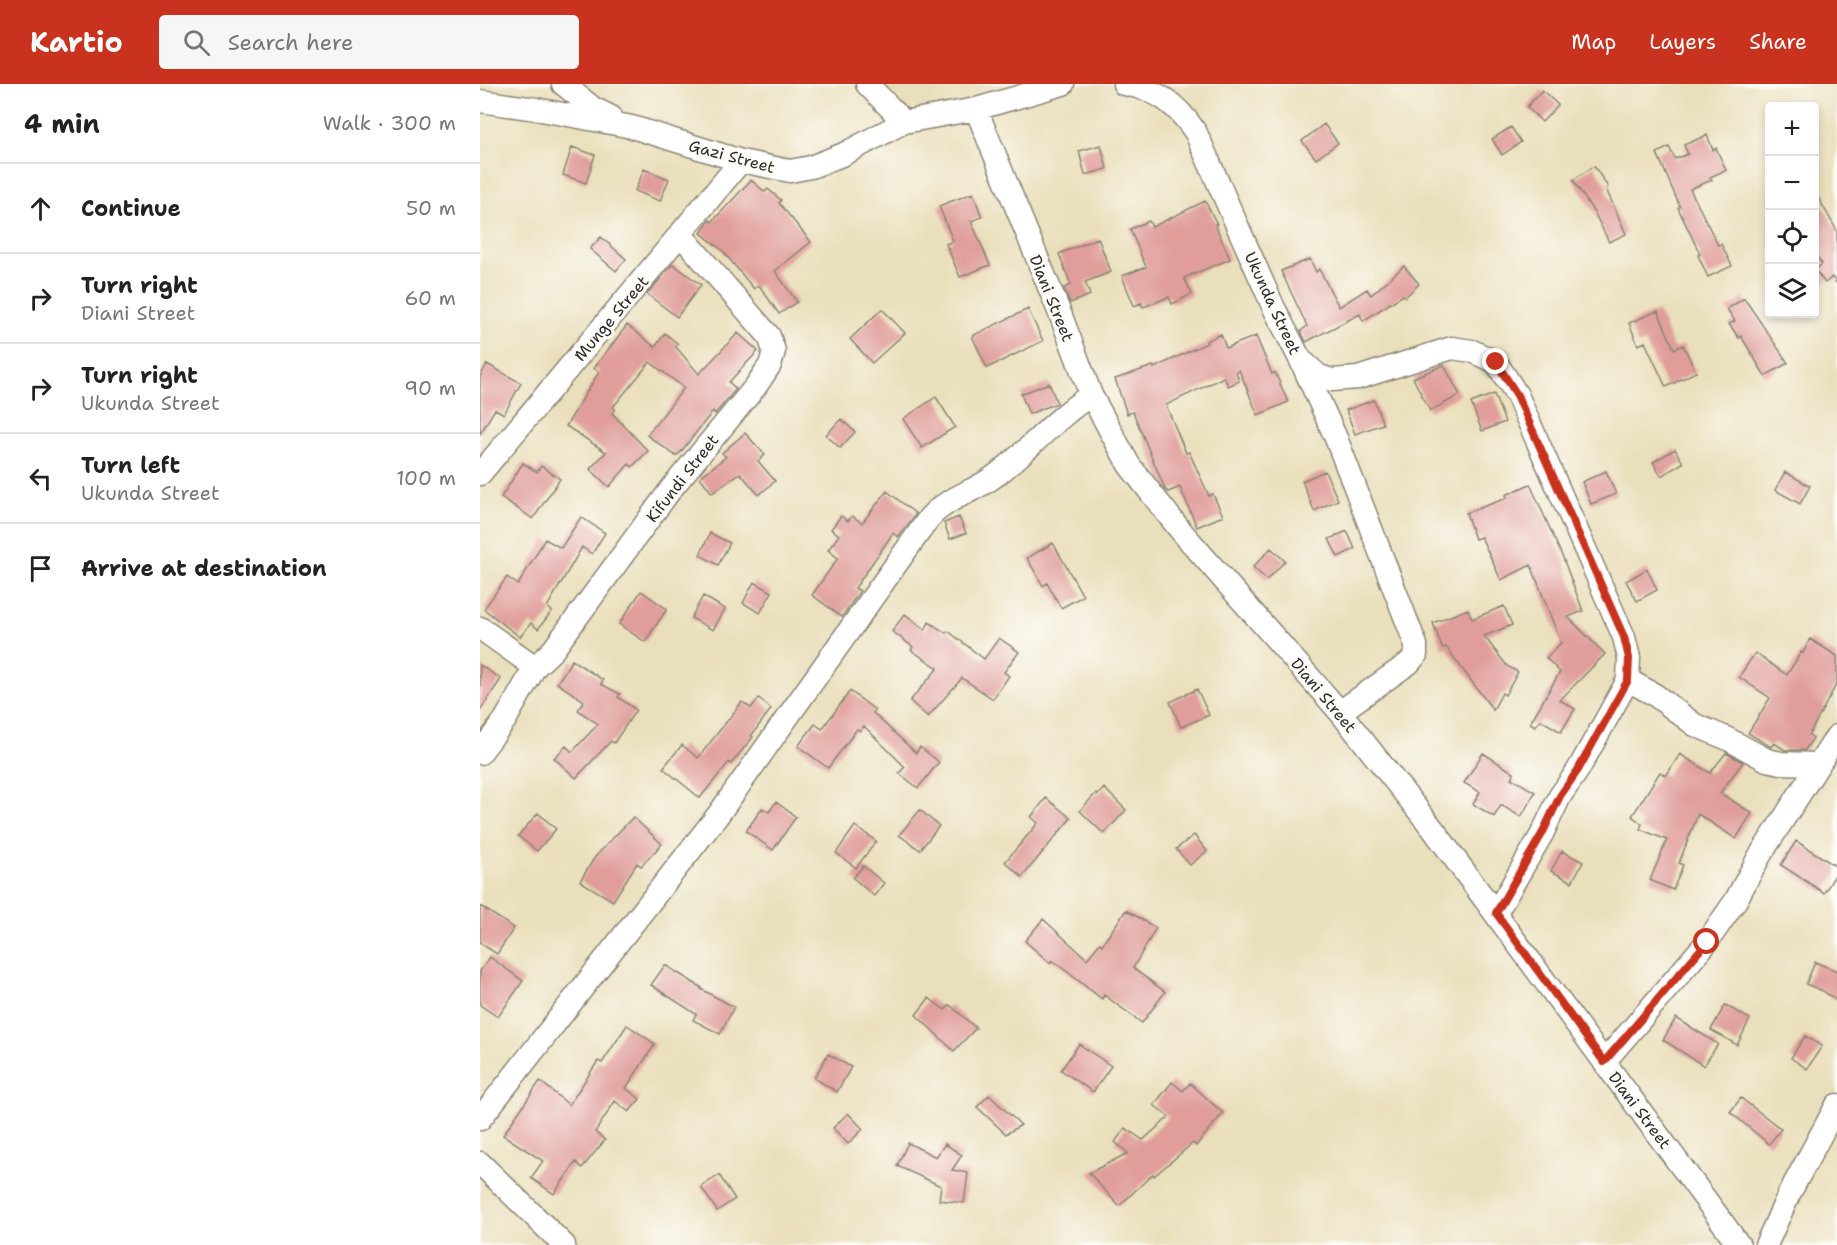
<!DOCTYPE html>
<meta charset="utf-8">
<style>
:root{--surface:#fff;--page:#f6f6f6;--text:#222;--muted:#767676;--line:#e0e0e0;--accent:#c8321e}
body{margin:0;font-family:"Shantell Sans",sans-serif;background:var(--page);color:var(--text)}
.controls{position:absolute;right:18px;top:18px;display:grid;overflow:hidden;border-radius:6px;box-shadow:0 3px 9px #0003}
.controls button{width:54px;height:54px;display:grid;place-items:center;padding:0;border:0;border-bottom:2px solid var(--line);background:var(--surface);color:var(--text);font:30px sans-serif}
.stop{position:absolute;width:18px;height:18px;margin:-14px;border:4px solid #c8321e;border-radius:50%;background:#fff}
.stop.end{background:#c8321e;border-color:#fff;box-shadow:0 2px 6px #0008}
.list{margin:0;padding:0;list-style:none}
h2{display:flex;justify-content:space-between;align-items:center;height:78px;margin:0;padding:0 24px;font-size:26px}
h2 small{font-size:20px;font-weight:400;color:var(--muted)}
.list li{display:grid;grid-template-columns:39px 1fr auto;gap:18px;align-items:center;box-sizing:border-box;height:90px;padding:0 24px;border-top:2px solid var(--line)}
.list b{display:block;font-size:22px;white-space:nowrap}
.list p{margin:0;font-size:20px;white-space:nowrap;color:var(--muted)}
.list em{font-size:20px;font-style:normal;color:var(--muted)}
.icon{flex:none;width:33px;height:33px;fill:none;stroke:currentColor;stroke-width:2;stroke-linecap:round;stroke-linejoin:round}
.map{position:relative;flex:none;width:1357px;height:1161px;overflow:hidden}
header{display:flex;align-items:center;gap:36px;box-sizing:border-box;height:84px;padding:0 30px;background:var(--accent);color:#fff}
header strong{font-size:28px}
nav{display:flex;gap:33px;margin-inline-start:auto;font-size:21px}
.search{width:420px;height:54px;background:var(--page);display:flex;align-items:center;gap:15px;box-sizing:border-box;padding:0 21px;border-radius:6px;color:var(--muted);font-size:22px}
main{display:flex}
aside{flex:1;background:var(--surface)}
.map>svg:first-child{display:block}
</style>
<header>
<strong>Kartio</strong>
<div class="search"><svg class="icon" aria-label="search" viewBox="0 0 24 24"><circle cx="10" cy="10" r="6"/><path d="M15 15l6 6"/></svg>Search here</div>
<nav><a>Map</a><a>Layers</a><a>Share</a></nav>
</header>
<main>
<aside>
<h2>4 min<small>Walk · 300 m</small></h2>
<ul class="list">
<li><svg class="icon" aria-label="ahead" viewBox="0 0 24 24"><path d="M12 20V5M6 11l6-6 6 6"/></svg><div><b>Continue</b></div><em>50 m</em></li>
<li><svg class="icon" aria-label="right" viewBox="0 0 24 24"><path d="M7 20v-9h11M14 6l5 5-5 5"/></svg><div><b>Turn right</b><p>Diani Street</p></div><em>60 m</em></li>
<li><svg class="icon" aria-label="right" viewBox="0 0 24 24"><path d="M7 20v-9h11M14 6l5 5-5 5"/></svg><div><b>Turn right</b><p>Ukunda Street</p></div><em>90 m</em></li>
<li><svg class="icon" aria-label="left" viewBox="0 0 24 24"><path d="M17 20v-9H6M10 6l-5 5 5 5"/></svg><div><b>Turn left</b><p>Ukunda Street</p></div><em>100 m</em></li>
<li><svg class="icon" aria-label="arrive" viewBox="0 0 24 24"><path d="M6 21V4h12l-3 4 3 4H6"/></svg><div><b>Arrive at destination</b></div></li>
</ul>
</aside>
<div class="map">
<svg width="1357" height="1161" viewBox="0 0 1357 1161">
<rect width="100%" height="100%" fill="#fdfcf7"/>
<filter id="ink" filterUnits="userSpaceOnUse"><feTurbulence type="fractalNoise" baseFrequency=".0167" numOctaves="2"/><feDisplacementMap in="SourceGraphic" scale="12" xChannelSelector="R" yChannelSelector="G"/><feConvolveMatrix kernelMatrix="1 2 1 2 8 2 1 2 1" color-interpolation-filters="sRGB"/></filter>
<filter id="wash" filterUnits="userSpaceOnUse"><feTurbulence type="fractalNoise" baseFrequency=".008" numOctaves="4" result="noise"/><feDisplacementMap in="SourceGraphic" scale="24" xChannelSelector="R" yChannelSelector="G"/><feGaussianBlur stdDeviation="1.35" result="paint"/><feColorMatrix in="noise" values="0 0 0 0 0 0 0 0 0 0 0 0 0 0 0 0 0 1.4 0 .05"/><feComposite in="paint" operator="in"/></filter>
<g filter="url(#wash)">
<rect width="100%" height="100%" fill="#eadfbc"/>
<g id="blocks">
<path fill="#e09d9a" d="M1062,6l16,15 -16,17 -15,-15z
M844,40l14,19 -22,16 -14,-18z
M1031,43l10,15 -19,13 -10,-16z
M1227,51l6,15 3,-2 10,22 -16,7 2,3 -22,9 28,56 3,-1 11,22 -24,11 -10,-22 2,-1 -22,-46 2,-1 -23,-54 12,-6 6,12 13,-5 -4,-9z
M621,61l6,24 -22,6 -6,-24z
M92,63l23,8 -9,28 -23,-8z
M1114,82l14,21 -2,2 20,45 -17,8 -14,-28 -22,-34z
M164,85l25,10 -9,22 -25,-10z
M271,96l14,12 3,-3 13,11 -2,3 32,39 -36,29 22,31 -18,12 -20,-29 -5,4 -32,-39 -21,-17 9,-13 2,2z
M1335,108l22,39v53l-5,-7 -7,6 -10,-13 7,-6 -7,-10z
M493,109l9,24 -11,4 19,44 -30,12 -14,-33 7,-3 -14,-35z
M725,117l12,23h-2l15,35 -46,19 8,16 -20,10 -3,-7 -26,10 -2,-4 -7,3 -12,-30 24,-9 -16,-38 19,-8 3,6z
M121,153l25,22 -10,12 -26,-22z
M618,154l13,34 -26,10 5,13 -20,8 -6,-15 7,-3 -12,-31z
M830,175l6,13 3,-3 20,38 28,-18 4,6 33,-29 15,18 -14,13 -2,-2 -40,26 -3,-7 -54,28 -5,-11 6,-5 -26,-55z
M193,180l28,21 -24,32 -30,-23z
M1264,214l44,65 -23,13 -24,-40 -2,2 -10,-14 6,-3 -8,-12z
M402,225l23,24 -33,30 -22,-24z
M548,225l15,32 -56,27 -15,-32z
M1178,227l16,38 9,-4 13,27 -30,15 -21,-45 -7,3 -9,-22z
M147,241l28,22 10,-14 13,11 -2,3 23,27 39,-41 20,18 -29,31 7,7 -21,25 -2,-3 -33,42 -4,3 -29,-21 37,-47 -34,-26 -37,45 2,2 -3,4 36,38 -16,16 -3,-3 -20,23 -19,-18 16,-17 -40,-26 33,-54 -5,-4z
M741,250l5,14 30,-12 16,38 3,-2 13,30 -30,13 -19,-45 -3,2 3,9 -11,5 -4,-9 -58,28 20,48 3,-1 20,44 4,-2 10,22 -26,11 -17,-40 -12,5 -3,-3 -32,-77 -6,2 -12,-35 38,-13 1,2 53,-25 -1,-2z
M7,280l34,19 -17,31 -9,-5 -15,25v-57z
M964,281l16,30 -30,16 -17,-33z
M569,299l8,20 -28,11 -8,-20z
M1014,310l11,28 -23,9 -11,-28z
M456,313l19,30 -33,21 -19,-29z
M894,316l9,24 -28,10 -9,-24z
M361,335l14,13 -15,16 -14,-13z
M265,349l20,22 -7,6 17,20 -16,14 -19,-22 -28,20 -12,-16 26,-20 -4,-4z
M1195,365l8,14 -22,13 -8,-14z
M43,379l14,9 4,-6 19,13 -27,40 -32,-22z
M845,387l13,29 -24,11 -12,-30z
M1126,387l10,23 -25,10 -9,-22z
M1305,388l25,14 -10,18 -25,-14z
M1050,400l33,74 20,53 -15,6 37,37 -45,46 15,9 -14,23 -20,-12 -6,6 -5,-3 30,-51 -14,-14 15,-15 -30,-78 -30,15 -20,-43 -6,2 -9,-26 41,-15 -1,-3z
M407,407l29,23 -18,23 -5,-4 -38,55 5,3 -18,26 -30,-22 26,-37 -10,-8 11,-15 -8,-6 10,-13 7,5 4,-5 10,7z
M101,433l24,16 -13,21 -10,-7 -35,60 5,4 -14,18 -7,-6 -11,14 -36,-28 23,-32 11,8 27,-46 16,9z
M479,433l7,16 -16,6 -6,-16z
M867,447l8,18 -17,8 -9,-18z
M230,449l20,10 -12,22 -18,-10z
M573,459l30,53 -22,12 -14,-25 -4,3 -16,-28z
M791,464l14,13 -18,19 -14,-13z
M1167,485l10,21 -20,11 -11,-20z
M274,498l18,10 -12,21 -17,-10z
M161,507l26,18 -22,33 -26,-18z
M223,512l22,13 -12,21 -22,-12z
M1024,522l8,19 -28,11 23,30 11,6 -13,23 -3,-2 -9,17 -47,-63 -4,1 -9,-25 35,-14 4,10z
M425,530l20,16 4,-8 17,11 2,-2 36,28 15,-21 20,14 -15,20 5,4 -16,23 -31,-21 -34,39 -18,-16 28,-33 -27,-18 2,-3 -21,-16z
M1330,555l27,17v27l-28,52 4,3 -8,12h-20l-11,-7 -3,4 -23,-14 22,-35 -31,-21 16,-24 32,22 14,-23 2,1z
M92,576l31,20 -2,4 19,10 -2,3 18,13 -22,33 -3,-2 -35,37 -22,-20 12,-12 6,6 26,-28 -20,-14 6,-9 -27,-18z
M0,581l21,14 -21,32z
M717,605l12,26 -28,12 -11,-25z
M370,607l25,19 -2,3 43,40 4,-6 19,15 -21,26 -19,-15 6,-6 -41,-41 -4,5 -3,-2 -29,39 -30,-22 17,-22 7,5z
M279,614l12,11 -20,27 2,1 -22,27 -2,-2 -29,36 -37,-30 19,-23 16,13 44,-56 9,6z
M1003,669l31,20 -3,5 24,14 -14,25 -20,-12 -7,12 -21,-13 7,-12 -16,-9z
M1246,669l17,9 -23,31 32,20 -16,26 -38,-25 -19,49 4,2 -10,25 -23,-10 17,-40 -27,-11 2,-5 -10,-8 28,-44 6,4 14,-22 30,19z
M624,704l22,22 -22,24 -24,-23 16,-18 2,2z
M566,714l25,20 -49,59 -17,-15 33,-39 -7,-6z
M296,718l20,15 -23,33 -27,-19 16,-23 7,4z
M440,726l19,16 -19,24 -21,-15z
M58,729l18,16 -19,22 -19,-15z
M153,733l29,27 -21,22 -4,-3 -24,38 -33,-20 15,-24z
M375,742l21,15 -20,27 -20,-15z
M714,751l13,16 -17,14 -14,-16z
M1316,757l41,26v5l-13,21 -43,-28z
M1082,767l21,11 -11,20 -21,-11z
M383,782l21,17 -10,13 -21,-18z
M0,822l34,22 -17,26 -17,-11z
M646,826l30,18 -23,40 32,24 -23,31 -38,-28 -2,4 -50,-39 -2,3 -25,-22 18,-22 44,40 13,-16 2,2z
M10,873l33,24 -25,36 -18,-12v-34z
M1335,878l22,9v30l-14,-10 -17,-7z
M185,881l37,23 -1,1 33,18 -14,27 -27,-14 3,-6 -45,-29z
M449,914l16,12 5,-5 26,23 -22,23 -38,-36z
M1245,921l25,14 -13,26 -26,-15z
M1196,934l42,26 -14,22 -41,-26z
M147,941l28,19 -29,44 14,11 -11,13 -14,-11 -20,31 10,8 -23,28 -6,-6 -22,32 -23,-16 12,-17 -40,-26 37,-54 29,24 29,-44 4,2z
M1325,952l17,10 -15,23 -16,-11z
M599,960l32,22 -18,26 -32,-22z
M348,970l23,13 -14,25 -23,-14z
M692,998l11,9 7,-8 33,30 -27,33 -3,-3 -39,33 -1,-2 -34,32 -30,-33 39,-20 -13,-11 10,-14 18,12 26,-23 -15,-12z
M509,1011l32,30 -15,9 -29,-27z
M1261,1014l40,31 -12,15 -39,-32z
M368,1029l15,16 -15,15 -15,-16z
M428,1059l28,14 9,-13 17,11 -10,15 16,3 -4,30 -25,-3 2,-14 -44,-20z
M239,1091l16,24 -18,12 -16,-24z"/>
</g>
</g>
<g filter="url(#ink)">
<use href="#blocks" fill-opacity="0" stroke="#8a8574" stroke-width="1.5"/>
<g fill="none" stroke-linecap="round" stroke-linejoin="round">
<defs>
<path id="minor" d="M83,0l30,24 18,9
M387,0l37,38
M644,0c34,6 53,20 72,49l77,173 27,53 19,17 13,4 26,-2 94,-30 20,3 24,11 21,33 107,242 5,21 -1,22 -50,90 -18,26 -18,38 -46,79
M0,17l56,8 96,18 109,34 49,10 21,-4 33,-13 60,-32 72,-13 87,-25
M496,25l85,207 30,79 38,70 52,66 159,181 93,117 306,416
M822,279l34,75 80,207v10l-7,8 -69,49
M0,390l261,-313
M0,544l55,39 18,-17 118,-161 85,-103 14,-21 4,-14 -5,-15 -88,-101
M1148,596l27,15 40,30 31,13 41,22 14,3 37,1
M0,669l25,-33 30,-53
M1124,978l103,-120 29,-42 23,-43 78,-121
M0,1035l238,-304 211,-297c19,-21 45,-26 66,-42 34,-25 60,-58 96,-81
M0,1079l84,82
M1286,1161l23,-51 48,-89"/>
</defs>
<use href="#minor" stroke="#8a8574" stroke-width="25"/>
<use href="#minor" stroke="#fff" stroke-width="22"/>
</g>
</g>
<g fill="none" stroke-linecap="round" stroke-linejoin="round" filter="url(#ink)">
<path stroke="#c8321e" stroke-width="8" d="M1016,278l21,33 107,242 5,21 -1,22 -50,90 -18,26 -18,38 -46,79 108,149 103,-120"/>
</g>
<g text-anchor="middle" stroke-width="6" stroke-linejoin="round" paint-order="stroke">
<g font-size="16" fill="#2b2b2b" stroke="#fdfcf7">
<text transform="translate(252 72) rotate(15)" y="6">Gazi Street</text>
<text transform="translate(572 214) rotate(68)" y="6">Diani Street</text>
<text transform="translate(793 219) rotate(65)" y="6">Ukunda Street</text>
<text transform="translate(131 234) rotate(-50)" y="6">Munge Street</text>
<text transform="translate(202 394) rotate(-52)" y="6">Kifundi Street</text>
<text transform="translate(844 611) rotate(50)" y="6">Diani Street</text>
<text transform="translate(1160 1026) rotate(53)" y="6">Diani Street</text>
</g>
</g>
</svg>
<div class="controls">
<button>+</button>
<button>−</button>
<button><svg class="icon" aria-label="locate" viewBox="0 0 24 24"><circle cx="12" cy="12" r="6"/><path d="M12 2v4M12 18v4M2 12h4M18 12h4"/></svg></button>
<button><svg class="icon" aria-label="layers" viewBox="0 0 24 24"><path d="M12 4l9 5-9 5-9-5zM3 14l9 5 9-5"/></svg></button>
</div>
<div class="stop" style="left:1227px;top:858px"></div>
<div class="stop end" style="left:1016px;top:278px"></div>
</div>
</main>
